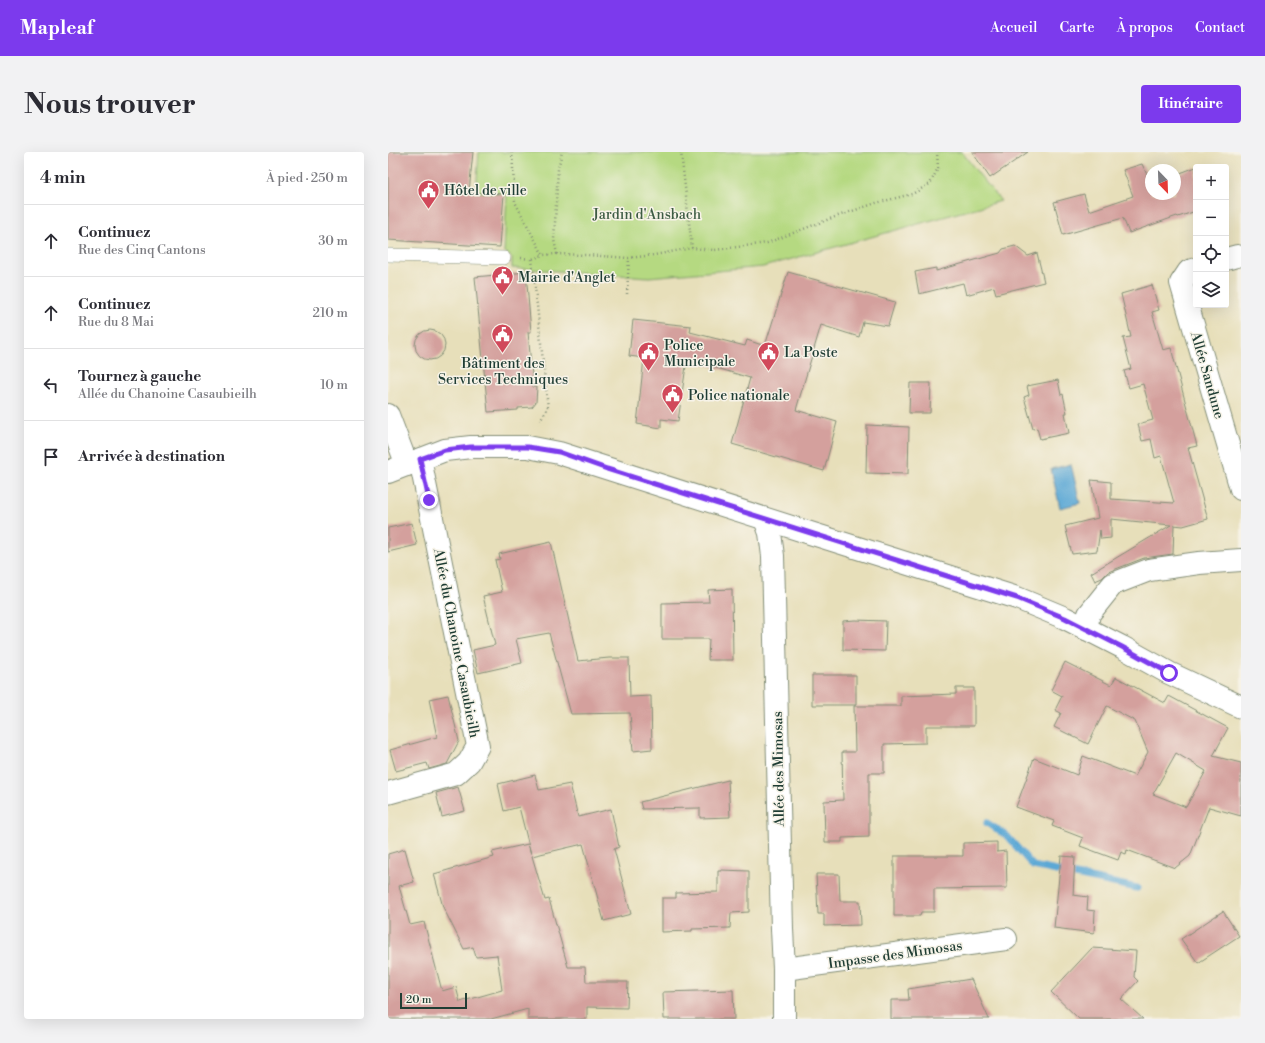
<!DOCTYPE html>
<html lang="fr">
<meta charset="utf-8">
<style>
:root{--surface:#fff;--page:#f2f2f3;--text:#2b2b33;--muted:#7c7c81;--line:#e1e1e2;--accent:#7c3aed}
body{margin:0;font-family:"Libre Bodoni",serif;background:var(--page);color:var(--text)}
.controls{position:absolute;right:12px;top:12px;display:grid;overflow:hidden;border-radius:4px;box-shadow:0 4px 16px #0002}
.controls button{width:36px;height:36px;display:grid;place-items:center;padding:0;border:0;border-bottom:1px solid var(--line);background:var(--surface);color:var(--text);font:20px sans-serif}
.compass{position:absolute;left:757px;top:12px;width:36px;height:36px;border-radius:50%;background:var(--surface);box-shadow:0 4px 16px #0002;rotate:157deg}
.scale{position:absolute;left:12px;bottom:10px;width:67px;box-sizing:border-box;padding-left:4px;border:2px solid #1f3d34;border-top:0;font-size:11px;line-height:14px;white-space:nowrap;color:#1f3d34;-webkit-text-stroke:3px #f7f3e8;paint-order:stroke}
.stop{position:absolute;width:12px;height:12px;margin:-9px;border:3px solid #7c3aed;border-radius:50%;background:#fff}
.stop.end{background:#7c3aed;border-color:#fff;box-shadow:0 1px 4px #0008}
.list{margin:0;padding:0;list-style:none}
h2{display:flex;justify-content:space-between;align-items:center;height:52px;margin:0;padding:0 16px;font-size:17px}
h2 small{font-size:13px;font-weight:400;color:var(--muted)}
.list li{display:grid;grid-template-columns:26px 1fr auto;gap:12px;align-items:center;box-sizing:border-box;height:72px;padding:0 16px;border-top:1px solid var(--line)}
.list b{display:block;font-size:15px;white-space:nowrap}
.list p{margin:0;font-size:13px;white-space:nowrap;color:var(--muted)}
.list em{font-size:13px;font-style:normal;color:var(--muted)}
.icon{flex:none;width:22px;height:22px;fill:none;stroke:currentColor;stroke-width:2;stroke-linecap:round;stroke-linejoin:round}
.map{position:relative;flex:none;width:853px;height:867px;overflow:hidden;border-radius:4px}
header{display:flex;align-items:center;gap:24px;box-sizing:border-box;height:56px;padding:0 20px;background:var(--accent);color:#fff}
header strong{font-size:19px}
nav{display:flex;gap:22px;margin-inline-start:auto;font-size:14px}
.intro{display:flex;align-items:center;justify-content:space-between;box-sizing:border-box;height:96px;padding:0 24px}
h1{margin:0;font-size:28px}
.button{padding:10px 18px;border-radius:4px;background:var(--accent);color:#fff;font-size:14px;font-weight:700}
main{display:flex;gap:24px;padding:0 24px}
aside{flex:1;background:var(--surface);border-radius:4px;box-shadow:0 4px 16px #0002}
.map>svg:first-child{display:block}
</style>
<header>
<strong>Mapleaf</strong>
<nav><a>Accueil</a><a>Carte</a><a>À propos</a><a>Contact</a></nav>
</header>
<div class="intro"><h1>Nous trouver</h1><a class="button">Itinéraire</a></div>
<main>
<aside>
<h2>4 min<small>À pied · 250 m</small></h2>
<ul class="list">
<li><svg class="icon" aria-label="ahead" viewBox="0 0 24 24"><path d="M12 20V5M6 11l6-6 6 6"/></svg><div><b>Continuez</b><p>Rue des Cinq Cantons</p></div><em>30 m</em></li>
<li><svg class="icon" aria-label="ahead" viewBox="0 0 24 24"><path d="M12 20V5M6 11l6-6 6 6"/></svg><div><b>Continuez</b><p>Rue du 8 Mai</p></div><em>210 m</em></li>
<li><svg class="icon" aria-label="left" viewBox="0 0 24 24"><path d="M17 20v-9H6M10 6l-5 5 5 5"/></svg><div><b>Tournez à gauche</b><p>Allée du Chanoine Casaubieilh</p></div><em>10 m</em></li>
<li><svg class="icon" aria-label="arrive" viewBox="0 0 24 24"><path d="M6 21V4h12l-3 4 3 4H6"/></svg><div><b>Arrivée à destination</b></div></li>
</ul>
</aside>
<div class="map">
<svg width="853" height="867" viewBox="0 0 853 867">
<rect width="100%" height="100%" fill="#f7f3e8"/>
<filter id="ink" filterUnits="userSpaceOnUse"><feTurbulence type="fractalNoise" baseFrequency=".025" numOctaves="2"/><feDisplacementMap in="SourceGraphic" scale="8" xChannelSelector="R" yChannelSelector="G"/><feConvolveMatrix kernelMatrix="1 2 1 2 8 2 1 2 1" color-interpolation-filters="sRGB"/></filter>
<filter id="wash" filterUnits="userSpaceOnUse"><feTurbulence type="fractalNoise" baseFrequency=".012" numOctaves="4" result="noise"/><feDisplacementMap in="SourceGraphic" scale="16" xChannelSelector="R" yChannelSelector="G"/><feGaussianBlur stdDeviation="0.9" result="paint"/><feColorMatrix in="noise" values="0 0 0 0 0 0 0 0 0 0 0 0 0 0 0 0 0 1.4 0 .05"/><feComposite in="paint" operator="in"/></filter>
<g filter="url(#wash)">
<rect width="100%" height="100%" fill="#e7dfba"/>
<path fill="#b5d981" stroke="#6a8b5a" d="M91,0h483l16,21 23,28 -238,66 -114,10 -137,-9v-10l-8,-7 3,-57 -31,-2z"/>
<path fill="#5ca8d5" stroke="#3e7284" d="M683,312l9,39 -20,5 -9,-39z"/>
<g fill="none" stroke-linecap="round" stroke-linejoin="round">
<path stroke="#5ca8d5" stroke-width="7" d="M599,671l20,13 26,30 104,22"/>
</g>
<g id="blocks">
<path fill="#d4a09d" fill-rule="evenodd" d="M0,0h85l-4,40 35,2 -4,53 -112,-7z
M584,0h56l-38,26z
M754,12l9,19v11h24v-19l21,-8v44l-18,6 -1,-1 -48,17 -6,-15 -60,17 -9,-33 30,-8 5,17 44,-15 -10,-26z
M627,94l13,10 9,-3 7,29 -48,12 -2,-7 -28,8 -3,-12 -44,11 -4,-22 21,-4v3l64,-18 3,-4z
M138,120l5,60h-3l5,55h4l-1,15 -4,5 -14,1v2l-30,2 -13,-135z
M400,120l107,30 -7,24 -25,-4 -4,15 -38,-12 -25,85 41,12 -13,49 -92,-27 18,-66 -63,-19 -9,62 -17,-2v9l-24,-4 7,-66 -15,-2 4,-36 58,6 -1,6 55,14 2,-6 18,6z
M764,133l7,25 -7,2 11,38 8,-2 26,98 -9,2 20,71 -25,7 -9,-1 -1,29 -29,4 -36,14 -6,6 -7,3 -4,-8 80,-48 -60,-6v19l-10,1 -1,-9 -3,21 -25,3 -7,-28 33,-8 -7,-38 20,2v17l63,4 -13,-47 -6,2 -4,-19 -9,2 -4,-17 15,-4 -10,-36 -14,4 -5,-17 7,-2 -8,-31 8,-1 -10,-43z
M27 193a15 15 0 1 1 30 0a15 15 0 1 1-30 0Z
M670,228l3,15 2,-1 4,19h-2l4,20 -29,6 -3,-11 -4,1 -9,-32 5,-2 -2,-9z
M522,231h21l-1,30h-21z
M479,273l42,2 -1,47 -42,-1z
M24,371l5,22 -29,7v-24z
M163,390l27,119 31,-3h20l1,39 21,-1 1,53 -19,2 -3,-38 -59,1 -22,-81 -33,6 6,24 -44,10 -5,-23 22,-5 -12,-49 19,-4 -7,-32 5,-1 -1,-5z
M344,437l1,71h-25l1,-21h-47v-36l47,-1 -1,-12z
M467,468l31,1 -1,30 -42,-1v-29z
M677,510l46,23 5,-8 49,26 4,-7 59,32 -15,28 28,7v53l-32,-9 -19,49 -15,12 -48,-18 -1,4 -5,-2 -3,8 -38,-14 3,-8 -31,-12 2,-5 -38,-14 18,-49 43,17 6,-19 52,20 13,-24 -13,-31 -28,-15 -19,38 -34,-17 7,-14 -6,-3 7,-14 -11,-6zM788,601l30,18 -20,36 -33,-13z
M424,523h44v30h-44z
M568,536h18v38h-48v17l-42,1v29h-15v64l-27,1v4h-17l-1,-41 19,-1 -1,-48h13l-1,-46h47v-10l55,-2z
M60,543l11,46 -12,23 -18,5 -2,-6 -31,8 -6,-21 47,-13 -8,-38z
M147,623l4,15 31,-6 8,33 33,-8 8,38 -5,2 17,65 -27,7 -21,-77 -51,12 13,44 4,-1 19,68h17l1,15h42l-1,26 -40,-1v12h-59v-10l-37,10h-103v-165l17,-5 9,33 -15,4 11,39 14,-3 18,69 14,-4 4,15 42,-12 -5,-35 -21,2 -3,-10 -9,2 -21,-42 -9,-33 60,-17 -2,-5 36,-8 3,10 -12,-47 -15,4 -6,-27z
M340,628l2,37 -30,1v-10l-58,1 -2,-7z
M70,635l7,24 -23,6 -6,-24z
M609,690v10l9,-1 1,37 -73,1v23h-13l-1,4h-26v-60h69v-13z
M673,704l14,1 -2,38 15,2 -1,13 8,1 -1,22 -40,-5z
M333,718l28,1v41l-18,1 -1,15 -38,1v2l-30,1v-34h14v-5l42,-1v-21h3z
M428,722h23l1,27h20l1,24 -37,1v-12h-6z
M835,759l16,25 -41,27 -17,-24z
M704,796l44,3 -2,26 4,4 -17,18 22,20h-64l-28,-27z
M583,827l18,40h-98v-19h18l-1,-11z
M345,838l1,29h-70l-1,-27z"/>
</g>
</g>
<g filter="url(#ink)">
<use href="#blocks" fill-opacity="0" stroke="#838e77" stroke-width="1"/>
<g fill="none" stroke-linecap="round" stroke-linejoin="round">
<defs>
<path id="lane" d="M0,103l116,3"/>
<path id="street" d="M838,107l11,-3
M808,117l-7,2 -8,12 60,206
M0,263l19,50
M377,367l5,14 3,23 9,373 2,40v50
M698,477l3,-15 24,-30 36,-14 50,-7 42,-3
M0,641l68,-19 13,-12 9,-16 -58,-287
M396,817l222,-30"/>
<path id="secondary" d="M0,320l57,-22 26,-3h57l31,6 251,80 207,65 48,20 57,29 47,26 72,34"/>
</defs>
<use href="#lane" stroke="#838e77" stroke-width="14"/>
<use href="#street" stroke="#838e77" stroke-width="24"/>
<use href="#secondary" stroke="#838e77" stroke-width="24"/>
<path stroke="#838e77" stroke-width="2.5" stroke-dasharray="1 3" stroke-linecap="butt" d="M124,0l3,50 28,53
M293,0l11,96
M169,102l-3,-14 4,-71 4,-17
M133,106l11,1 11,-4 14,-1 30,1 42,3 25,-3 38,-7 23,2 52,-7 65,-25 44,-15 36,-9 18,-10 8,-16 -1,-16
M144,107l16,149 -8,12
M239,142l2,-36"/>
<use href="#lane" stroke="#fff" stroke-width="13"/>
<use href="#street" stroke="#fff" stroke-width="22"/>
<use href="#secondary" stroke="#fff" stroke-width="22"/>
</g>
</g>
<g fill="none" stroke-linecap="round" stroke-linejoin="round" filter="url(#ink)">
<path stroke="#7c3aed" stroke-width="5" d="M41,348l-9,-41 25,-9 26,-3h57l31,5 48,17 410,129 48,20 57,29 47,26"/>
</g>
<defs>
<symbol id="civic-pin" viewBox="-11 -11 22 30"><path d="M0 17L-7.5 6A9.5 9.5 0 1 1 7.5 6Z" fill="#d1495b" stroke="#f7f3e8"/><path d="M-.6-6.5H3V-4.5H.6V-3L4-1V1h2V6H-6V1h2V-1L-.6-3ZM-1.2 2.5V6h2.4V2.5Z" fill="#fff"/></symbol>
</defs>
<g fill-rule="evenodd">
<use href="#civic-pin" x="28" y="26" width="25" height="34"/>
<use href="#civic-pin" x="102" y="112" width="25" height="34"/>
<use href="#civic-pin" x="102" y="170" width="25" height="34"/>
<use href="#civic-pin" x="368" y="188" width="25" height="34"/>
<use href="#civic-pin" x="248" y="188" width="25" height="34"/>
<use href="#civic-pin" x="272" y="230" width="25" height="34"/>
</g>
<g text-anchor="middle" stroke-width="3" stroke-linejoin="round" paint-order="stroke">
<g font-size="14" fill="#1f3d34" stroke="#f7f3e8" text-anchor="start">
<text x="56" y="43">Hôtel de ville</text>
<text x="130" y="130">Mairie d'Anglet</text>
<text x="276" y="198">Police<tspan x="276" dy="16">Municipale</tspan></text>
<text x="396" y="205">La Poste</text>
<text x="115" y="216" text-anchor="middle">Bâtiment des<tspan x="115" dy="16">Services Techniques</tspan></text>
<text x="300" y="248">Police nationale</text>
</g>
<g font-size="14" fill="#3d5c43" stroke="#f7f3e8">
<text x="259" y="67">Jardin d'Ansbach</text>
</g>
<g font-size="14" fill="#1f3d34" stroke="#f7f3e8">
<text transform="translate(820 223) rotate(74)" y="5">Allée Sandune</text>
<text transform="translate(69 491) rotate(79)" y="5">Allée du Chanoine Casaubieilh</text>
<text transform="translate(390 617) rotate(-91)" y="5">Allée des Mimosas</text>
<text transform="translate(507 802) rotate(-8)" y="5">Impasse des Mimosas</text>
</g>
</g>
</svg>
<div class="controls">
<button>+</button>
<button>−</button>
<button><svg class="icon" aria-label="locate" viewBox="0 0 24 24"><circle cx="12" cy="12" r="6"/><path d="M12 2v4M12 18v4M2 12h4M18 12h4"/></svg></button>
<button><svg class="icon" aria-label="layers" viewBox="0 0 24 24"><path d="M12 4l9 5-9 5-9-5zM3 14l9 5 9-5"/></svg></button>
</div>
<svg class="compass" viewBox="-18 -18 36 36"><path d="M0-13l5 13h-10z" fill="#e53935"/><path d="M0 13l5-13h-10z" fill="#7c7c81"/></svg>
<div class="scale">20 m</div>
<div class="stop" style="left:781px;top:521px"></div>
<div class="stop end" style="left:41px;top:348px"></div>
</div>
</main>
